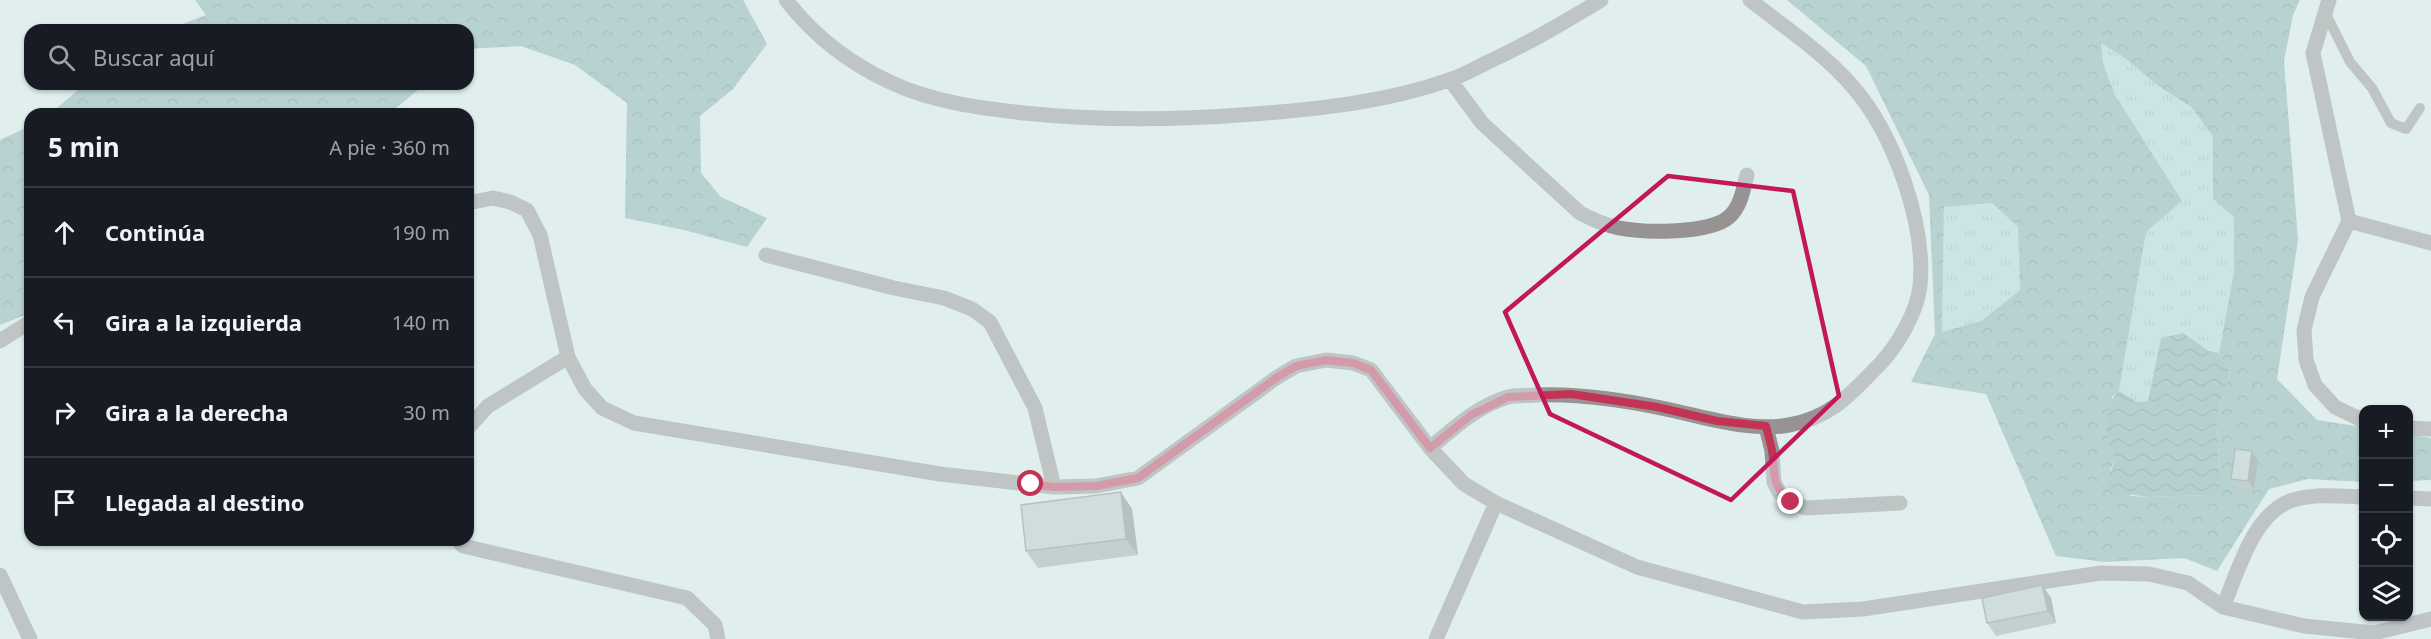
<!DOCTYPE html>
<html lang="es">
<meta charset="utf-8">
<style>
:root{--surface:#171b24;--page:#20242c;--text:#f1f3f6;--muted:#9ea1a6;--line:#363941}
body{margin:0;font-family:"Noto Sans",sans-serif;background:var(--page);color:var(--text)}
.controls{position:absolute;right:18px;bottom:18px;display:grid;overflow:hidden;border-radius:12px;box-shadow:0 2px 4px #0004}
.controls button{width:54px;height:54px;display:grid;place-items:center;padding:0;border:0;border-bottom:2px solid var(--line);background:var(--surface);color:var(--text);font:30px sans-serif}
.stop{position:absolute;width:18px;height:18px;margin:-14px;border:4px solid #c33355;border-radius:50%;background:#fff}
.stop.end{background:#c33355;border-color:#fff;box-shadow:0 2px 6px #0008}
.list{margin:0;padding:0;list-style:none}
h2{display:flex;justify-content:space-between;align-items:center;height:78px;margin:0;padding:0 24px;font-size:26px}
h2 small{font-size:20px;font-weight:400;color:var(--muted)}
.list li{display:grid;grid-template-columns:39px 1fr auto;gap:18px;align-items:center;box-sizing:border-box;height:90px;padding:0 24px;border-top:2px solid var(--line)}
.list b{display:block;font-size:22px;white-space:nowrap}
.list em{font-size:20px;font-style:normal;color:var(--muted)}
.icon{flex:none;width:33px;height:33px;fill:none;stroke:currentColor;stroke-width:2;stroke-linecap:round;stroke-linejoin:round}
.map{position:relative;flex:none;width:2431px;height:639px;overflow:hidden}
.search{position:absolute;background:var(--surface);box-shadow:0 2px 4px #0004;left:24px;top:24px;width:450px;height:66px;display:flex;align-items:center;gap:15px;box-sizing:border-box;padding:0 21px;border-radius:18px;color:var(--muted);font-size:22px}
.panel{position:absolute;background:var(--surface);box-shadow:0 2px 4px #0004;left:24px;top:108px;width:450px;height:438px;border-radius:18px}
.map>svg:first-child{display:block}
</style>
<div class="map">
<svg width="2431" height="639" viewBox="0 0 2431 639">
<defs>
<pattern id="grass-tufts" width="24" height="20" patternUnits="userSpaceOnUse" patternTransform="scale(1.5)"><rect width="24" height="20" fill="#b2d9d8"/><path d="M3 7l-1-3M5 7V3M7 7l1-3M15 17l-1-3M17 17v-4M19 17l1-3" fill="none" stroke="#98b9b8"/></pattern>
<pattern id="forest-crowns" width="20" height="18" patternUnits="userSpaceOnUse" patternTransform="scale(1.5)"><rect width="20" height="18" fill="#87afae"/><path d="M2 6a3 3 0 1 1 6 0M12 15a3 3 0 1 1 6 0" fill="none" stroke="#6d8d8c"/></pattern>
<pattern id="water-waves" width="16" height="10" patternUnits="userSpaceOnUse" patternTransform="scale(1.5)"><rect width="16" height="10" fill="#84abaa"/><path d="M0 5q4-4 8 0t8 0" fill="none" stroke="#6a8a89"/></pattern>
</defs>
<rect width="100%" height="100%" fill="#e0eeee"/>
<path fill="url(#grass-tufts)" d="M2100,42l26,17 31,26 34,22 22,29v63l21,18v54l-15,82 -10,-2 -26,-17 -35,67 -11,1 -18,-11 27,-159 36,-31 -68,-108 -11,-30z
M1992,203l27,24 1,63 -39,31 -39,11 2,-125z"/>
<path fill="url(#forest-crowns)" fill-rule="evenodd" d="M195,0h548l24,44 -34,45 -33,27 1,57 20,24 46,21 -20,29 -63,-17 -59,-12 2,-115 -52,-38 -54,-19 -53,3v-19h-301l39,-15z
M1787,0h513l-7,15 -9,46 14,179 -21,139 40,41 46,7v55l-55,-3 -39,10 -52,82 -33,-13 -79,4 -49,-6 -70,-162 -75,-12 24,-48 -6,-139 -63,-129zM2101,43l25,16 31,26 34,22 22,29v63l21,18v54l-15,82 11,19 -13,44 2,55 -10,24 -60,2 -18,-1 -21,-26 5,-11 -7,-35 4,-27 7,-6 27,-159 36,-31 -68,-108 -11,-30zM1992,203l26,24 2,63 -39,31 -39,11 2,-125z
M85,84h340l-36,30h-339z
M30,126v187l-30,12v-185z
M2408,434l23,4v42l-22,1z"/>
<path fill="url(#water-waves)" d="M2183,333l26,18 10,2 11,19 -13,44 2,55 4,13 -14,11 -60,2 -32,-4 -11,-9 9,-25c-9,-19 -14,-53 4,-68l18,11 11,-1 13,-63z"/>
<g fill="none" stroke-linecap="round" stroke-linejoin="round">
<path stroke="#989393" stroke-width="10" d="M2325,12l25,50 22,26 19,35 15,6 14,-21"/>
<path stroke="#989393" stroke-width="15" d="M786,0c28,36 64,64 106,83 41,19 87,25 132,30 76,8 153,7 230,1 66,-5 132,-12 195,-34 13,-4 25,-11 37,-17 40,-18 77,-40 115,-63
M2329,0l-16,53 36,168 -37,76 -8,33 2,30 9,25 20,22 29,14
M1450,80l32,43 98,90c13,7 25,12 39,15 26,5 90,6 110,-11 12,-11 14,-27 18,-42
M468,203l25,-5 17,4 17,8 13,25 28,122 17,32 17,19 32,15 306,51 114,13 42,-1 42,-8 138,-100 20,-12 30,-6 27,3 18,7 59,78 34,36 32,19 141,64 166,45 60,-3 238,-36 48,1 39,9 35,24 81,19 70,7 57,-14
M2349,221l82,22
M766,255l128,33 50,10 28,11 18,13 45,86 19,79
M0,341l30,-19
M1766,427l6,24 2,31 5,10 11,10 16,6 94,-5
M468,428l20,-22 80,-49
M2408,428l23,1
M1430,448c23,-19 47,-42 78,-51 8,-2 19,-1 27,-2 51,-2 103,7 153,19 31,7 68,17 101,11 44,-8 62,-32 91,-61 18,-19 37,-52 40,-78 6,-62 -26,-152 -67,-199 -29,-34 -69,-60 -103,-87
M2408,498l23,1
M458,540l5,6 224,52 28,27 3,14
M0,575l30,64
M2223,607c15,-35 29,-91 67,-106 23,-8 50,-5 74,-4
M1436,639l60,-136"/>
</g>
<path fill="#a0acab" d="M2258,460l-4,30 -17,-2 -6,-9z
M1132,509l6,46 -100,13 -12,-17z
M2042,585l9,13 5,25 -60,13 -9,-13z"/>
<path fill="#828c8b" d="M2252,451l6,9 -4,30 -6,-9z
M1121,492l11,17 6,46 -12,-16z
M2042,585l9,13 5,25 -8,-12z"/>
<path fill="#bac8c7" stroke="#828c8b" stroke-width="1.5" d="M2235,449l17,2 -4,30 -17,-2z
M1121,492l5,47 -100,12 -5,-46z
M2042,585l6,26 -61,12 -5,-25z"/>
<g fill="none" stroke-linecap="round" stroke-linejoin="round">
<path stroke="#c33355" stroke-width="8" d="M1031,484l23,3 42,-1 42,-8 138,-100 20,-12 30,-6 27,3 18,7 59,78 41,-33 37,-18 63,-3 86,13 60,14 49,5c2,8 4,16 6,24 4,25 -3,33 19,52"/>
</g>
<path d="M0 0H2431V639H0ZM1668,176l125,15 46,205 -108,104 -181,-86 -45,-102z" fill="#e0eeee" fill-opacity=".55" fill-rule="evenodd"/>
<path fill="none" stroke="#c2185b" stroke-width="4.5" stroke-linejoin="round" d="M1668,176l125,15 46,205 -108,104 -181,-86 -45,-102z"/>
</svg>
<div class="controls">
<button>+</button>
<button>−</button>
<button><svg class="icon" aria-label="locate" viewBox="0 0 24 24"><circle cx="12" cy="12" r="6"/><path d="M12 2v4M12 18v4M2 12h4M18 12h4"/></svg></button>
<button><svg class="icon" aria-label="layers" viewBox="0 0 24 24"><path d="M12 4l9 5-9 5-9-5zM3 14l9 5 9-5"/></svg></button>
</div>
<div class="stop" style="left:1031px;top:484px"></div>
<div class="stop end" style="left:1791px;top:502px"></div>
<div class="search"><svg class="icon" aria-label="search" viewBox="0 0 24 24"><circle cx="10" cy="10" r="6"/><path d="M15 15l6 6"/></svg>Buscar aquí</div>
<section class="panel">
<h2>5 min<small>A pie · 360 m</small></h2>
<ul class="list">
<li><svg class="icon" aria-label="ahead" viewBox="0 0 24 24"><path d="M12 20V5M6 11l6-6 6 6"/></svg><div><b>Continúa</b></div><em>190 m</em></li>
<li><svg class="icon" aria-label="left" viewBox="0 0 24 24"><path d="M17 20v-9H6M10 6l-5 5 5 5"/></svg><div><b>Gira a la izquierda</b></div><em>140 m</em></li>
<li><svg class="icon" aria-label="right" viewBox="0 0 24 24"><path d="M7 20v-9h11M14 6l5 5-5 5"/></svg><div><b>Gira a la derecha</b></div><em>30 m</em></li>
<li><svg class="icon" aria-label="arrive" viewBox="0 0 24 24"><path d="M6 21V4h12l-3 4 3 4H6"/></svg><div><b>Llegada al destino</b></div></li>
</ul>
</section>
</div>
